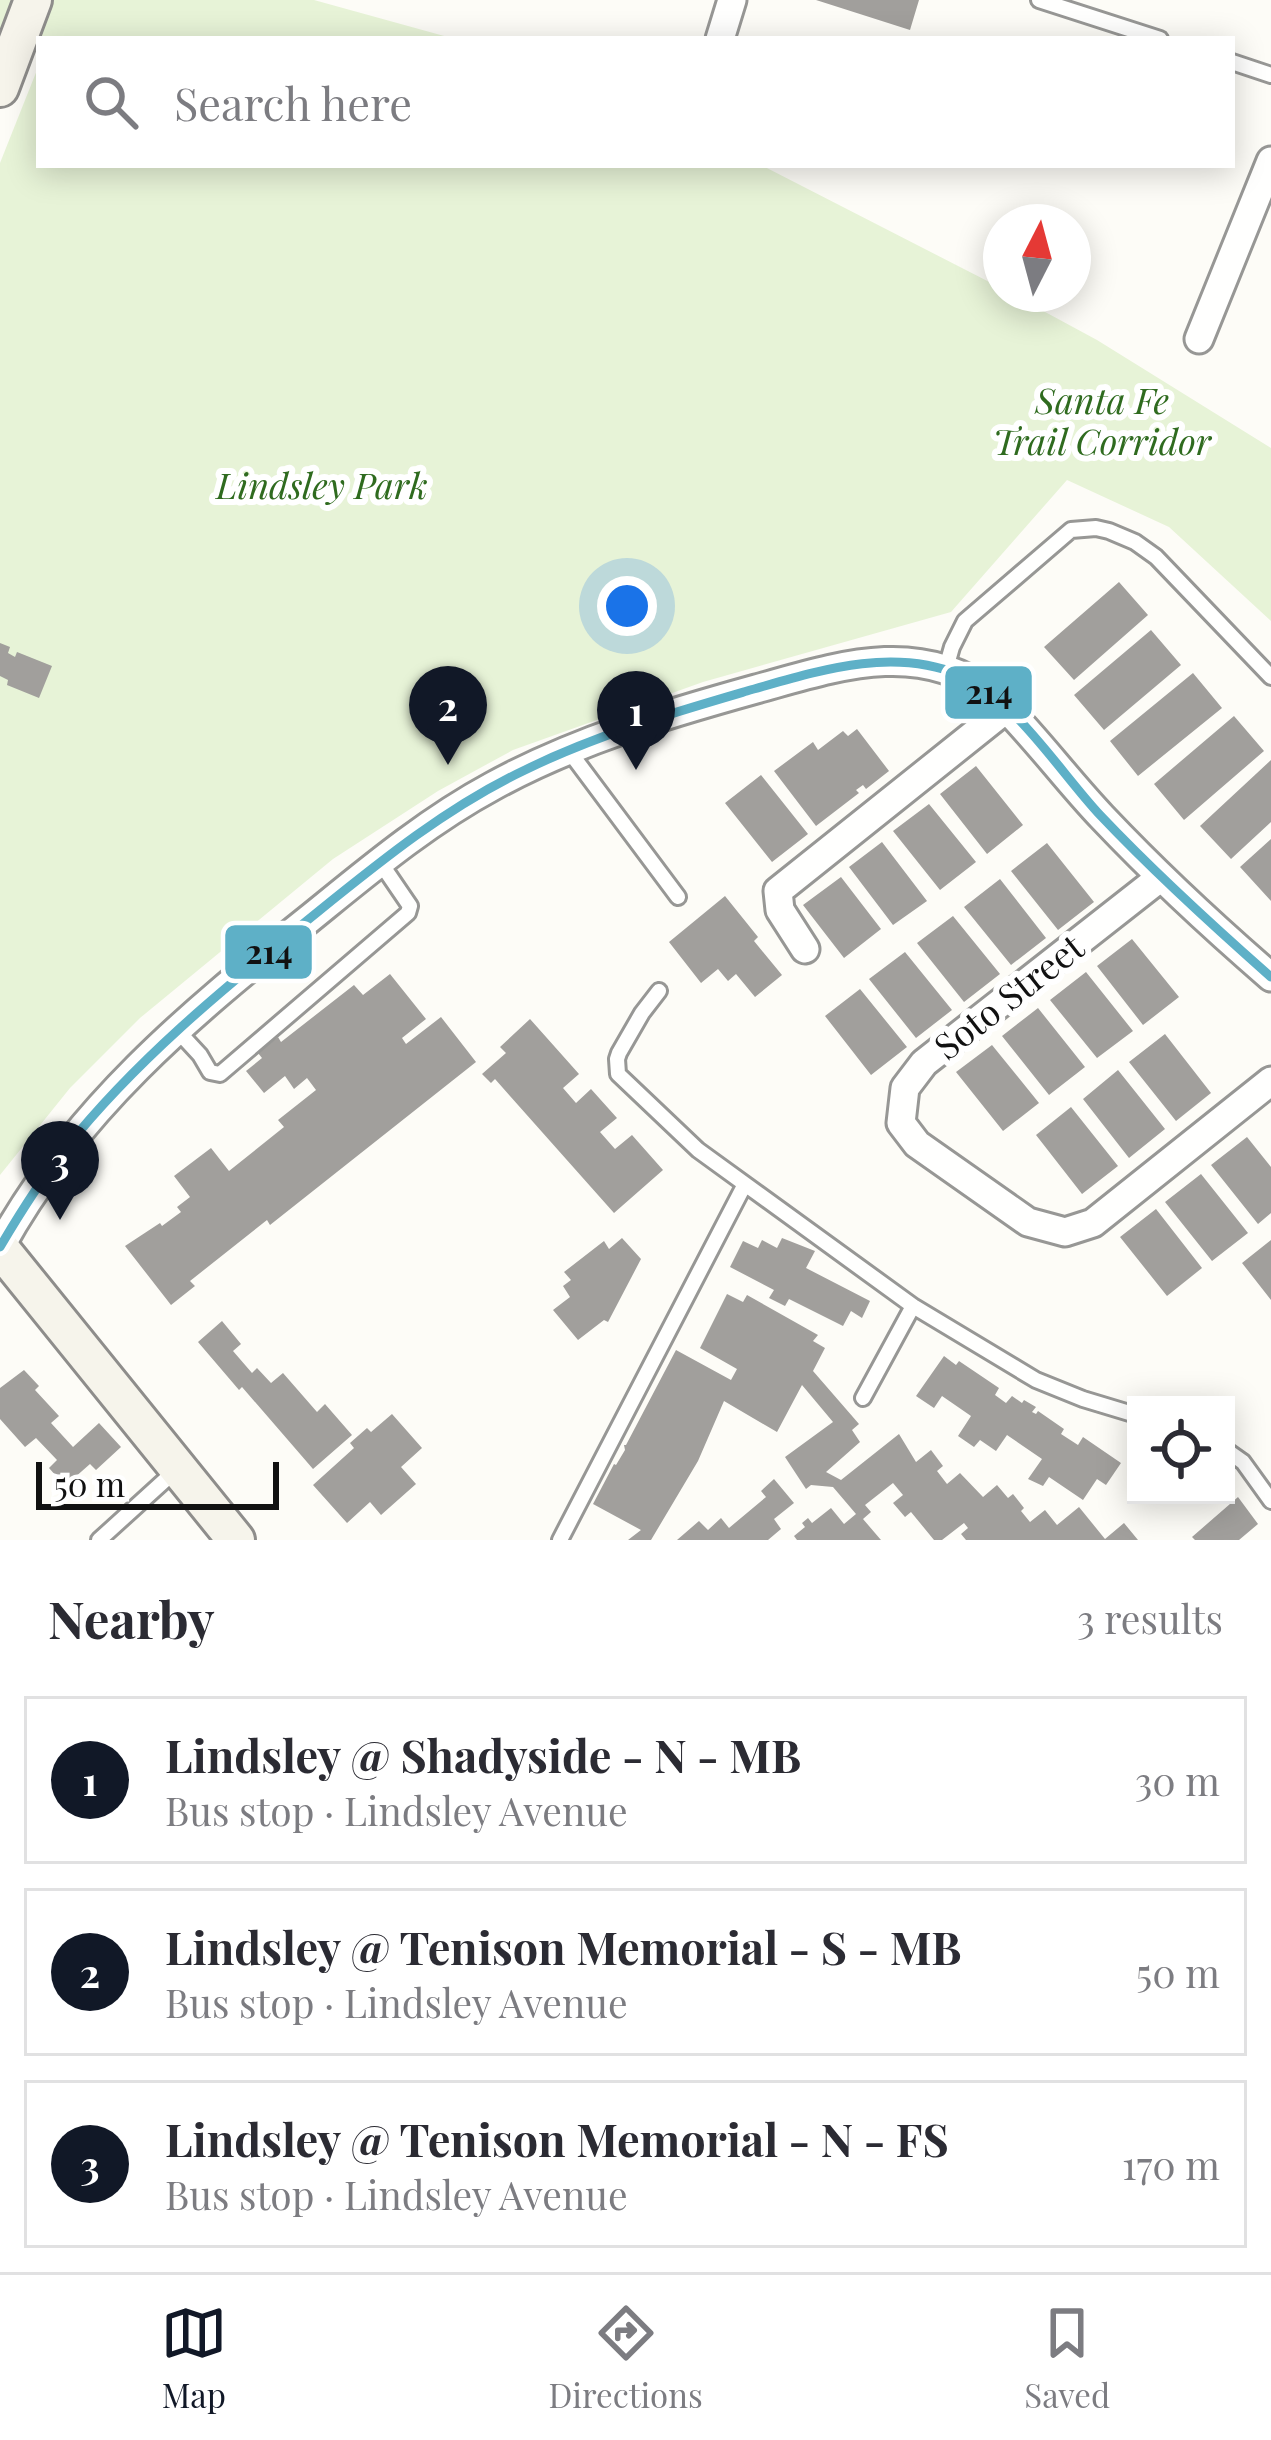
<!DOCTYPE html>
<meta charset="utf-8">
<style>
:root{--surface:#fff;--page:#f7f7f7;--text:#2b2b33;--muted:#7c7c81;--line:#e1e1e2;--accent:#111827}
body{margin:0;font-family:"Playfair Display",serif;background:var(--page);color:var(--text)}
.controls{position:absolute;right:36px;bottom:36px;display:grid;overflow:hidden;border-radius:0px;box-shadow:0 6px 30px #0003}
.controls button{width:108px;height:108px;display:grid;place-items:center;padding:0;border:0;border-bottom:3px solid var(--line);background:var(--surface);color:var(--text);font:60px sans-serif}
.compass{position:absolute;left:983px;top:204px;width:108px;height:108px;border-radius:50%;background:var(--surface);box-shadow:0 6px 30px #0003;rotate:6deg}
.scale{position:absolute;left:36px;bottom:30px;width:243px;box-sizing:border-box;padding-left:12px;border:6px solid #111;border-top:0;font-size:33px;line-height:42px;white-space:nowrap;color:#111;-webkit-text-stroke:9px #fff;paint-order:stroke}
.you{position:absolute;left:627px;top:606px;width:42px;height:42px;margin:-30px;border:9px solid #fff;border-radius:50%;background:#1a73e8;box-shadow:0 0 0 18px #1a73e833}
.badge{display:grid;place-items:center;width:78px;height:78px;border-radius:50%;background:var(--accent);color:#fff;font-size:39px;font-weight:700}
.pin{position:absolute;translate:-50% -99px;filter:drop-shadow(0 3px 6px #0008)}
.pin::after{content:'';position:absolute;top:63px;width:42px;height:36px;background:inherit;clip-path:polygon(0 0,100% 0,50% 100%)}
.list{margin:0;padding:0;list-style:none}
h2{display:flex;justify-content:space-between;align-items:center;height:156px;margin:0;padding:0 48px;font-size:51px}
h2 small{font-size:39px;font-weight:400;color:var(--muted)}
.list li{display:grid;grid-template-columns:78px 1fr auto;gap:36px;align-items:center;box-sizing:border-box;height:168px;margin:0 24px 24px;padding:0 24px;border:3px solid var(--line);border-radius:0px}
.list b{display:block;font-size:45px;white-space:nowrap}
.list p{margin:0;font-size:39px;white-space:nowrap;color:var(--muted)}
.list em{font-size:39px;font-style:normal;color:var(--muted)}
.icon{flex:none;width:66px;height:66px;fill:none;stroke:currentColor;stroke-width:2;stroke-linecap:round;stroke-linejoin:round}
.map{position:relative;flex:none;width:1271px;height:1540px;overflow:hidden}
.search{position:absolute;background:var(--surface);box-shadow:0 6px 30px #0003;left:36px;right:36px;top:36px;height:132px;display:flex;align-items:center;gap:30px;box-sizing:border-box;padding:0 42px;border-radius:0px;color:var(--muted);font-size:45px}
.sheet{height:732px;background:var(--surface)}
nav{display:flex;justify-content:space-around;align-items:center;box-sizing:border-box;height:168px;border-top:3px solid var(--line);background:var(--surface);font-size:33px;color:var(--muted)}
nav a{display:grid;justify-items:center;gap:6px}
nav .on{color:var(--accent)}
.map>svg:first-child{display:block}
</style>
<div class="map">
<svg width="1271" height="1540" viewBox="0 0 1271 1540">
<rect width="100%" height="100%" fill="#fdfcf7"/>
<path fill="#e7f3d7" d="M0,0h314l141,39 -455,-1z
M39,65v100h722l240,123v6h11l85,46 174,108v173l-102,-94 -102,-47 -116,132 -248,70 -190,68 -75,41 -105,68 -193,159 -70,70 -70,87v-1012z"/>
<path fill="#a19f9c" d="M816,0h103l-9,30z
M1119,582l29,33 -74,65 -30,-33z
M1151,630l30,35 -77,65 -30,-35z
M0,643l10,4 -2,6 7,4 2,-5 35,14 -13,32 -32,-13 1,-5 -8,-4z
M1193,673l29,35 -84,68 -28,-35z
M1234,716l30,35 -80,69 -30,-36z
M857,729l32,42 -23,18 -3,-4 -7,5 3,3 -43,33 -42,-55 39,-29 5,8 25,-19 5,5z
M1271,760v62l-40,37 -31,-33z
M976,766l47,59 -36,29 -47,-60z
M761,775l47,59 -36,28 -47,-59z
M929,804l47,58 -36,28 -47,-59z
M1271,839v62l-31,-34z
M882,842l45,59 -34,24 -44,-58z
M1047,843l47,59 -36,28 -47,-59z
M841,877l40,52 -37,29 -41,-53z
M1000,879l46,59 -35,27 -47,-58z
M725,896l33,41 -4,4 28,34 -27,22 -19,-23 -8,7 -10,-12 -17,14 -32,-41z
M953,916l47,58 -36,28 -47,-59z
M1132,939l47,58 -36,28 -46,-59z
M905,952l47,58 -36,28 -47,-59z
M1086,972l47,59 -36,27 -47,-58z
M390,974l36,45 -24,19 4,6 35,-27 35,45 -206,163 -3,-5 -77,61 5,5 -24,19 -46,-59 35,-23 2,3 19,-14 -4,-5 13,-10 -16,-21 37,-28 18,23 55,-44 -6,-7 38,-30 -9,-12 -13,11 -9,-13 -21,17 -18,-22 16,-13 -4,-5 20,-16 3,5 73,-57 9,10z
M860,989l47,58 -36,28 -46,-59z
M1038,1008l47,59 -36,28 -47,-59z
M530,1019l49,55 -16,14 13,15 15,-14 26,29 -17,14 15,17 17,-14 31,35 -49,43 -119,-134 -4,4 -9,-9 24,-21 -6,-6z
M1165,1034l46,59 -35,28 -47,-59z
M992,1045l47,58 -36,28 -47,-59z
M1118,1070l47,59 -36,29 -46,-59z
M1071,1107l47,59 -36,28 -46,-59z
M1247,1137l24,30v46l-13,11 -47,-59z
M1201,1174l47,59 -36,28 -47,-59z
M1156,1209l46,59 -35,28 -47,-59z
M622,1238l19,21 -33,63 -4,-2 -26,20 -25,-30 17,-13 -7,-11 8,-6 -7,-8 40,-31 5,8z
M782,1238l33,13 -9,17 64,33 -8,17 -11,-7 -8,15 -54,-27 -4,7 -16,-8 5,-8 -44,-23 13,-26 15,7 4,-8 15,8z
M1271,1240v60l-29,-37z
M727,1294l16,8 4,-7 71,40 -5,6 12,7 -12,23 46,53 -7,6 8,12 -34,30 15,8 58,-46 17,28 15,-12 12,16 -6,5 10,13 13,-11 23,24 14,-12 11,13 5,-4 11,14 -3,3 9,11 15,-12 12,15 22,-18 26,32 19,-16 14,17h-172l-5,-6 7,-6 -4,-5 -22,17h-8l-23,-28 -6,5 -12,-14 10,-8 -10,-12 -28,22 6,7 -8,7 18,21h-84l-3,-4 11,-9 -3,-4 6,-5 4,5 19,-15 13,16 12,-10 -23,-27 -22,-2 -5,4 -21,-32 48,-35 -31,-37 -25,47 -53,-31 -26,60 -47,79h-23l13,-10 -48,-26 21,-40 2,1 9,-15 -1,-5h2l50,-95 55,30 6,-11 -37,-21z
M222,1321l19,23 -8,7 19,22 5,-5 14,15 12,-10 34,39 8,-8 27,31 -39,34 -71,-82 -3,3 -41,-48z
M944,1356l12,9 3,-4 40,27 -4,7 11,8 6,-7 10,7 2,-3 12,7 -4,5 4,2 2,-3 26,18 -3,5 17,11 5,-8 38,26 -15,22 -9,-6 -14,21 -34,-23 -6,9 -15,-7 14,-20 -35,-24 -11,16 -16,-11 -6,7 -16,-11 13,-20 -29,-20 -8,12 -18,-12z
M24,1370l15,16 -4,4 24,26 -8,7 22,24 26,-24 22,24 -25,23 -6,-6 -25,22 -16,-18 8,-8 -21,-22 -11,9 -25,-28v-31z
M392,1414l30,34 -21,19 15,17 -35,31 -11,-13 -23,21 -34,-38 41,-37 -4,-5 17,-15 4,4z
M774,1479l20,24 -20,16 7,10 -13,11h-91l22,-19 9,9 13,-12 8,10 37,-31 -5,-6z
M1238,1497l20,27 -19,16h-44l-3,-3z"/>
<g fill="none" stroke-linecap="round" stroke-linejoin="round">
<defs>
<path id="lane" d="M1039,0l121,39
M1232,62l39,13
M946,668l6,-21 13,-26 106,-91 25,-2 13,3 26,11 21,15 115,120
M569,751l109,146
M659,991l-17,22 -23,40 -2,6 1,15 80,76 215,156 123,74 47,19 53,16
M176,1029l24,26 10,17 10,2 188,-161 2,-7 -30,-44
M863,1398l50,-92
M1226,1450l17,12 28,39
M99,1540l76,-69
M560,1540l185,-356"/>
<path id="street" d="M720,39l12,-39
M1199,339l72,-178
M1161,877l-237,186 -19,25 -4,35 16,21 111,78 37,10 28,-9 178,-142
M805,949l-25,-39 -2,-19 229,-183
M0,1247c75,-137 189,-232 309,-328 58,-47 117,-97 184,-133 82,-45 173,-72 263,-97 80,-22 161,-51 235,4 40,38 73,84 111,124 54,57 110,109 169,160"/>
<path id="secondary" d="M0,88l33,-88
M0,1248l236,292"/>
</defs>
<use href="#lane" stroke="#979795" stroke-width="20"/>
<use href="#street" stroke="#979795" stroke-width="33"/>
<use href="#secondary" stroke="#8e8d8b" stroke-width="42"/>
<use href="#lane" stroke="#fffffe" stroke-width="14"/>
<use href="#street" stroke="#fffffe" stroke-width="27"/>
<use href="#secondary" stroke="#f6f4eb" stroke-width="36"/>
<defs>
<path id="bus-1" d="M0,1247c20,-34 41,-67 65,-98 70,-88 157,-159 244,-230 68,-55 136,-111 216,-149 71,-35 147,-57 222,-79 68,-19 143,-45 213,-16 55,24 99,96 140,140 54,57 112,110 171,162"/>
</defs>
<use href="#bus-1" stroke="#fff" stroke-width="18"/>
<use href="#bus-1" stroke="#5eb0c7" stroke-width="9"/>
</g>
<g text-anchor="middle" stroke-width="12" stroke-linejoin="round" paint-order="stroke">
<g font-size="36" font-style="italic" fill="#2f6b1f" stroke="#fff">
<text x="1102" y="414">Santa Fe<tspan x="1102" dy="41">Trail Corridor</tspan></text>
<text x="322" y="499">Lindsley Park</text>
</g>
<g font-size="36" fill="#111" stroke="#fff">
<text transform="translate(1009 997) rotate(-38)" y="13">Soto Street</text>
</g>
</g>
<g stroke="#fff" stroke-width="4.5">
<rect x="943" y="664" width="91" height="57" rx="12" fill="#5eb0c7"/>
<rect x="223" y="923" width="91" height="58" rx="12" fill="#5eb0c7"/>
</g>
<g font-size="33" text-anchor="middle" font-weight="bold" fill="#111">
<text x="989" y="704">214</text>
<text x="269" y="964">214</text>
</g>
</svg>
<div class="controls">
<button><svg class="icon" aria-label="locate" viewBox="0 0 24 24"><circle cx="12" cy="12" r="6"/><path d="M12 2v4M12 18v4M2 12h4M18 12h4"/></svg></button>
</div>
<svg class="compass" viewBox="-18 -18 36 36"><path d="M0-13l5 13h-10z" fill="#e53935"/><path d="M0 13l5-13h-10z" fill="#7c7c81"/></svg>
<div class="scale">50 m</div>
<div class="you"></div>
<div class="pin badge" style="left:636px;top:770px">1</div>
<div class="pin badge" style="left:448px;top:765px">2</div>
<div class="pin badge" style="left:60px;top:1220px">3</div>
<div class="search"><svg class="icon" aria-label="search" viewBox="0 0 24 24"><circle cx="10" cy="10" r="6"/><path d="M15 15l6 6"/></svg>Search here</div>
</div>
<section class="sheet">
<h2>Nearby<small>3 results</small></h2>
<ul class="list">
<li><span class="badge">1</span><div><b>Lindsley @ Shadyside - N - MB</b><p>Bus stop · Lindsley Avenue</p></div><em>30 m</em></li>
<li><span class="badge">2</span><div><b>Lindsley @ Tenison Memorial - S - MB</b><p>Bus stop · Lindsley Avenue</p></div><em>50 m</em></li>
<li><span class="badge">3</span><div><b>Lindsley @ Tenison Memorial - N - FS</b><p>Bus stop · Lindsley Avenue</p></div><em>170 m</em></li>
</ul>
</section>
<nav>
<a class="on"><svg class="icon" aria-label="map" viewBox="0 0 24 24"><path d="M3 6l6-2 6 2 6-2v14l-6 2-6-2-6 2zM9 4v14M15 6v14"/></svg>Map</a>
<a><svg class="icon" aria-label="directions" viewBox="0 0 24 24"><path d="M12 3l9 9-9 9-9-9zM9 14v-3h6M13 9l2 2-2 2"/></svg>Directions</a>
<a><svg class="icon" aria-label="saved" viewBox="0 0 24 24"><path d="M7 4h10v16l-5-4-5 4z"/></svg>Saved</a>
</nav>
